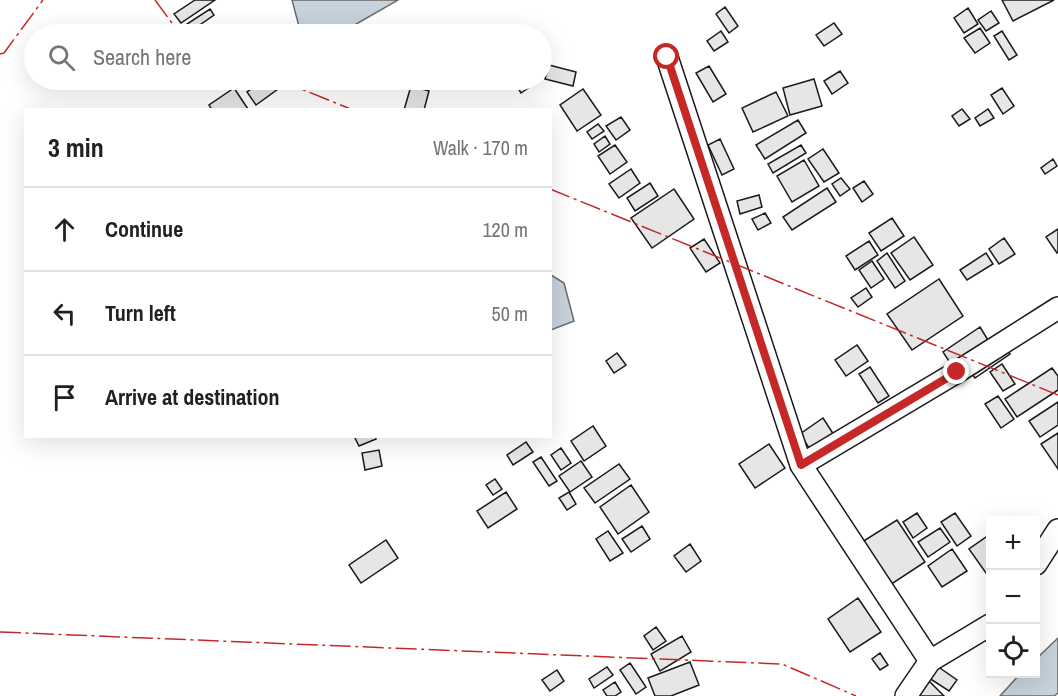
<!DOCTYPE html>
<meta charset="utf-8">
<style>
:root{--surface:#fff;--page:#f2f2f2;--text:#202124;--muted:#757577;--line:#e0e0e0}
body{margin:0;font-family:"Archivo Narrow",sans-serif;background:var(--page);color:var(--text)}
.controls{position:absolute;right:18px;bottom:18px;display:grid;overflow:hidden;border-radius:0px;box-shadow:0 6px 24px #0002}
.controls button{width:54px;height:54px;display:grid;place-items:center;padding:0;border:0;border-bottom:2px solid var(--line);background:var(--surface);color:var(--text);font:30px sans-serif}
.stop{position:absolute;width:18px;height:18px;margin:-14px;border:4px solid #c62828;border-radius:50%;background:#fff}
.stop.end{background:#c62828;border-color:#fff;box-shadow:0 2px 6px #0008}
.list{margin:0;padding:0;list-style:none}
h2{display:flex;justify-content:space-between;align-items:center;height:78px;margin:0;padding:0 24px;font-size:26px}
h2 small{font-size:20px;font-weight:400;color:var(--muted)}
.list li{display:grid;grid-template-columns:39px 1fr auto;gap:18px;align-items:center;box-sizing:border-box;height:84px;padding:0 24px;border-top:2px solid var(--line)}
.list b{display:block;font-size:22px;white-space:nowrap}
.list em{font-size:20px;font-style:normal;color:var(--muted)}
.icon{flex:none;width:33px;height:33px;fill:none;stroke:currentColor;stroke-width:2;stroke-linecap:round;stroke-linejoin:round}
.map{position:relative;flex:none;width:1058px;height:696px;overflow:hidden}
.search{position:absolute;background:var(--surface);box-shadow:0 6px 24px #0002;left:24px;top:24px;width:528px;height:66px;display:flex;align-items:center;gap:15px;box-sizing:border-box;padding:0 21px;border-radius:33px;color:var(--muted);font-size:22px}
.panel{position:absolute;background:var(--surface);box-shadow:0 6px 24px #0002;left:24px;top:108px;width:528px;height:330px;border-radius:0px}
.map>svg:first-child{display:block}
</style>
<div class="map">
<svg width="1058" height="696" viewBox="0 0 1058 696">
<rect width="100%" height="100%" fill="#fff"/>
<path fill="#c6d2dc" stroke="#6a6a6a" stroke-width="1.5" d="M292,0h106l-59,34h-38z
M551,275l13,8 10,38 -23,9z
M1058,638v55l-4,3h-54l20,-22h16v-15z"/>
<path fill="#e6e6e6" stroke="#1a1a1a" stroke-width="1.5" d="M195,0h20l-34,23 -7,-9z
M1002,0h52l-41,21z
M725,7l13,19 -9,7 -13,-19z
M968,8l10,16 -14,9 -10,-15z
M210,9l4,6 -23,16 -4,-7z
M991,11l8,12 -13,8 -8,-11z
M834,23l8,11 -18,12 -8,-11z
M980,28l10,15 -15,10 -11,-15z
M721,31l7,11 -14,9 -7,-10z
M1002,31l15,24 -8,5 -15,-24z
M549,65l27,7 -3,14 -28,-7z
M709,66l17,28 -13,8 -17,-29z
M840,71l8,12 -16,11 -8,-13z
M814,79l8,27 -32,9 -7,-27z
M264,80h8l6,9 -22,16 -9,-13z
M523,80h12l2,2 -16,11 -5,-8z
M411,86l18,5 -5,19h-20z
M234,88l14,21 -36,1 -3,-5z
M1002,88l12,18 -11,8 -12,-19z
M583,89l18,26 -24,16 -17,-26z
M776,92l12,24 -35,16 -11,-24z
M962,109l8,10 -11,7 -7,-10z
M988,109l6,9 -14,8 -5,-8z
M621,117l9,13 -14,10 -10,-14z
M798,120l8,13 -41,26 -9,-14z
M598,124l6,7 -12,8 -5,-7z
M605,136l5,8 -11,8 -5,-8z
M720,139l14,30 -12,6 -14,-30z
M615,145l12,17 -17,12 -12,-18z
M801,145l5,8 -33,20 -5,-9z
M823,149l16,24 -15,9 -16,-23z
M1053,159l4,7 -12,8 -4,-6z
M804,160l15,26 -27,16 -15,-26z
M631,169l9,14 -21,15 -10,-14z
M841,178l9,11 -10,7 -8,-12z
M864,181l9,13 -11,8 -9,-14z
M650,183l8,13 -23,15 -8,-13z
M827,188l9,14 -44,28 -9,-13z
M674,189l20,30 -42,29 -21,-30z
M759,195l3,12 -22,7 -3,-13z
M765,213l6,10 -13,7 -6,-11z
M892,218l12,18 -23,15 -12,-18z
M1058,229v23l-1,1 -11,-16z
M914,237l19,28 -23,15 -19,-27z
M1004,238l11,16 -16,10 -10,-15z
M704,239l16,24 -14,9 -16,-24z
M869,241l9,14 -23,15 -9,-14z
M887,253l18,28 -10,7 -18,-27z
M986,253l7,11 -26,16 -7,-10z
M872,261l12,18 -13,9 -12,-18z
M939,279l24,37 -51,34 -25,-36z
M866,288l6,9 -14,10 -7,-9z
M980,327l11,18 -37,24 -11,-17z
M857,345l11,16 -22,15 -11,-16z
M1004,346l6,8 -35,24 -6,-8z
M617,353l9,12 -12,8 -8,-12z
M1002,364l13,20 -12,7 -13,-19z
M870,367l19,29 -11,7 -19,-29z
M1052,368l6,8v14l-41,27 -12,-18z
M998,396l16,23 -13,9 -16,-24z
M1058,402v23l-18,12 -11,-16z
M823,418l11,17 -23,16 -11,-17z
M593,426l13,20 -22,15 -13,-20z
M1058,433v36l-17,-25z
M354,436h21l1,3 -17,7z
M526,442l7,10 -20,13 -6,-10z
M769,444l16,24 -30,20 -16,-24z
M561,448l10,15 -10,7 -10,-15z
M379,450l3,16 -17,4 -3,-17z
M541,457l16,24 -8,5 -16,-24z
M581,461l11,16 -22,15 -11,-16z
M619,464l11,15 -35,24 -11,-15z
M495,479l7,10 -9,6 -7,-10z
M631,485l18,27 -31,22 -18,-27z
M506,492l11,17 -29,19 -11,-17z
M569,492l7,12 -9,6 -8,-12z
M917,513l10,15 -14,10 -10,-16z
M955,513l16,23 -14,10 -16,-24z
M897,520l28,42 -35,23 -28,-43z
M642,526l8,13 -19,13 -9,-13z
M940,528l10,14 -22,15 -10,-15z
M608,531l15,22 -13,8 -14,-22z
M989,535l1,35 -4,3 -17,-24z
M386,540l12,18 -37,25 -12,-18z
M690,544l11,17 -15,11 -12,-16z
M952,549l15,22 -25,16 -14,-21z
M858,598l23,34 -31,20 -22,-33z
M656,627l10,14 -13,9 -9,-14z
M682,636l9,16 -31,19 -9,-17z
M880,653l8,12 -8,5 -8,-11z
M690,662l9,23 -28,11h-16l-7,-18z
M630,663l16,24 -10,7 -16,-24z
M937,666l20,14 -8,11 -20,-13z
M607,667l6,8 -19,13 -5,-9z
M557,670l7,11 -14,10 -8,-11z
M929,681l15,15h-24l-3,-3z
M615,682l6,10 -6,4h-8l-4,-6z"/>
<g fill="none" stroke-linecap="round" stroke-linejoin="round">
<defs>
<path id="minor" d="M667,57l134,408
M1036,564l22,-34
M930,661l60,-36
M906,696l24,-35 -129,-196 156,-93 101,-64"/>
</defs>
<use href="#minor" stroke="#1a1a1a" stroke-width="24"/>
<use href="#minor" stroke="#fff" stroke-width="21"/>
<path stroke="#c62828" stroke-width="1.5" stroke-dasharray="21 4.5 3 4.5" stroke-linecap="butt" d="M155,0l25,34
M0,54l4,-1 39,-53
M279,80l74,30
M550,189l508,206
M0,632l782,32 74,32"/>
</g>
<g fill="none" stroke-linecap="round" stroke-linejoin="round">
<path stroke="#c62828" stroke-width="8" d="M667,57l134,408 156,-93"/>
</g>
</svg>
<div class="controls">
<button>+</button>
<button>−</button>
<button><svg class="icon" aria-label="locate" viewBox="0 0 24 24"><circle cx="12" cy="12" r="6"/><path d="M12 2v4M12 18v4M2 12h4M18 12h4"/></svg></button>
</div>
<div class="stop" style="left:667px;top:57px"></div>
<div class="stop end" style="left:957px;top:372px"></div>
<div class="search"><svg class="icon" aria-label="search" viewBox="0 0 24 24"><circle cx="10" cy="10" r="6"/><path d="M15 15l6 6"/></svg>Search here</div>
<section class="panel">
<h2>3 min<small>Walk · 170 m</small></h2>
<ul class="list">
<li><svg class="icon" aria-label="ahead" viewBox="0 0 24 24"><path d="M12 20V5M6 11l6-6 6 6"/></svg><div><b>Continue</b></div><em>120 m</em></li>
<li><svg class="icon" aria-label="left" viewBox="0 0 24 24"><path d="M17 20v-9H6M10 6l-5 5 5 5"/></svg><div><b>Turn left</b></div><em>50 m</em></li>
<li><svg class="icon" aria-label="arrive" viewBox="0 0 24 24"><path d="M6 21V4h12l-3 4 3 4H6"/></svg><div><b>Arrive at destination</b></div></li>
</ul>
</section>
</div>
